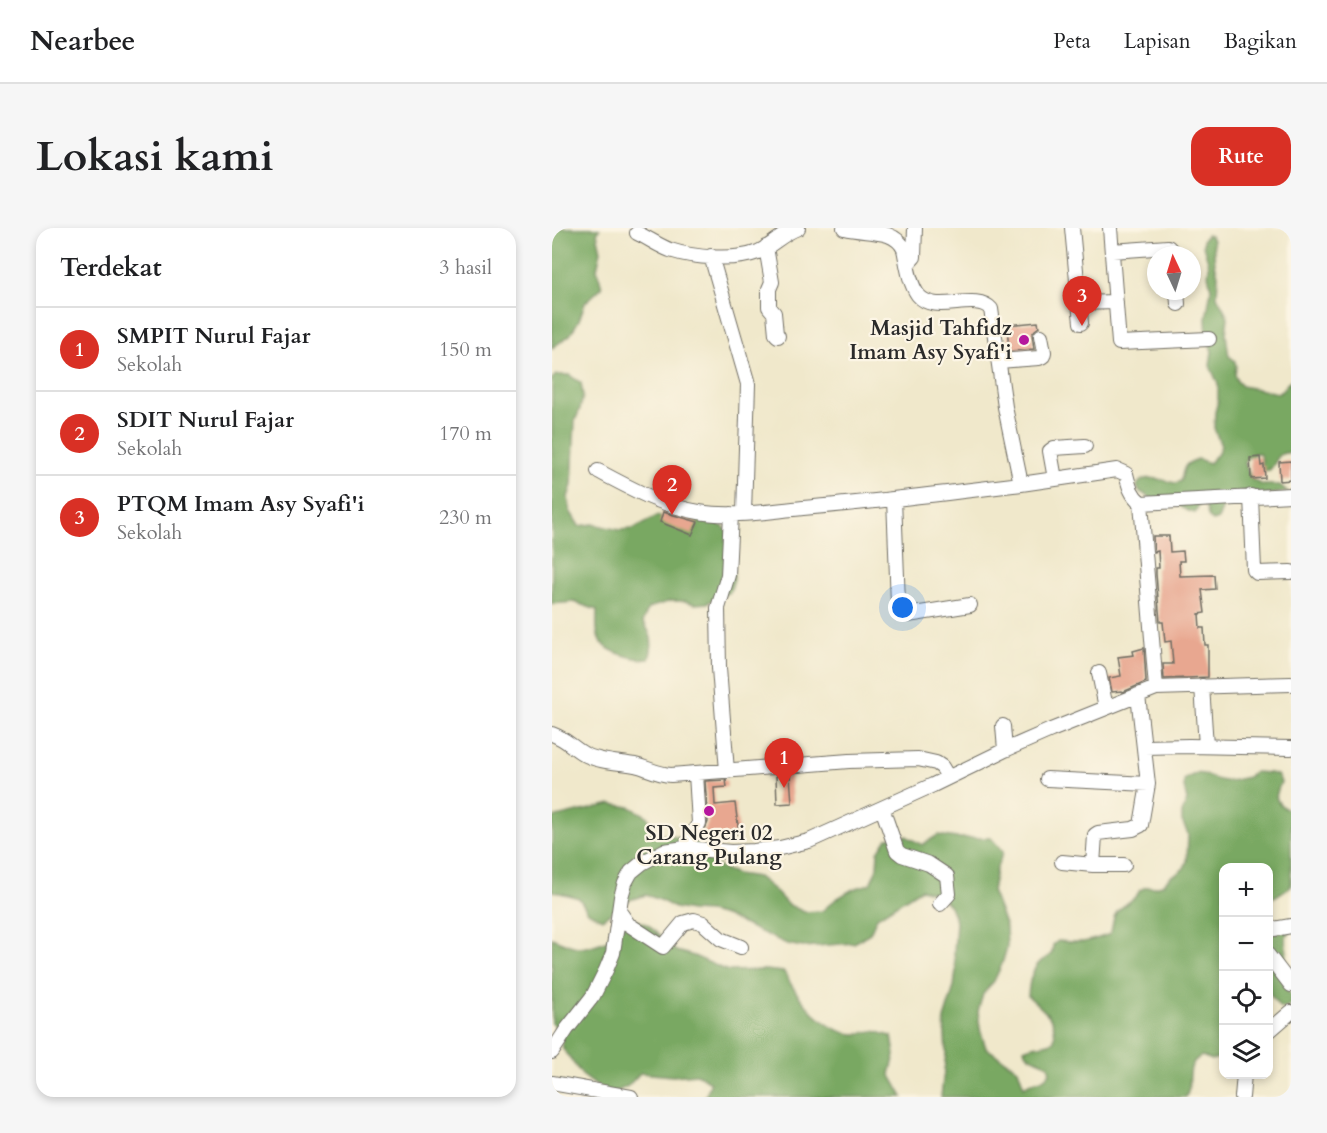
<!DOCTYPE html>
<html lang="id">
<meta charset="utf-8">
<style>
:root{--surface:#fff;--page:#f6f6f6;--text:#202124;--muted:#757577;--line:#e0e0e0;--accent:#d93025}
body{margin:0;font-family:Cardo,serif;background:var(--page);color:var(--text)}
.controls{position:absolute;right:18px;bottom:18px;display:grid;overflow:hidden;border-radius:12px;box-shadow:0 3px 9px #0003}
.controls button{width:54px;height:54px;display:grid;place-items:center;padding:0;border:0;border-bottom:2px solid var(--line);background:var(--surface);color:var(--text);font:30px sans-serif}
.compass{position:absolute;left:595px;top:18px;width:54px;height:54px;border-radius:50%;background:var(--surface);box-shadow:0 3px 9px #0003;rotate:356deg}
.you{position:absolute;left:351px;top:380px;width:21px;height:21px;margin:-15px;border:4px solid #fff;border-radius:50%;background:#1a73e8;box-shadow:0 0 0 9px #1a73e833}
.badge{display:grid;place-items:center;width:39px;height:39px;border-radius:50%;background:var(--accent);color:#fff;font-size:20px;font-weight:700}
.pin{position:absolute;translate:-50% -50px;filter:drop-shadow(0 2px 3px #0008)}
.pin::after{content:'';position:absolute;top:32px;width:21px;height:18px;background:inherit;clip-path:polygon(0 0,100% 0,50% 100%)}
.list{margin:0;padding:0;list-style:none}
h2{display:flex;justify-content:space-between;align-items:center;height:78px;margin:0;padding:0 24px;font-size:26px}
h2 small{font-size:20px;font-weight:400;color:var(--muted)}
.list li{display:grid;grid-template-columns:39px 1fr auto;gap:18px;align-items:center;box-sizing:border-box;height:84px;padding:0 24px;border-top:2px solid var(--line)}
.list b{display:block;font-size:22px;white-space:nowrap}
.list p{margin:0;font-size:20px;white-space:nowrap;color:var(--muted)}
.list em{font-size:20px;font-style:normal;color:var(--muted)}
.icon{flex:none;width:33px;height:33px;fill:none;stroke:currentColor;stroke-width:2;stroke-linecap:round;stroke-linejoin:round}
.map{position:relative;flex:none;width:739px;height:869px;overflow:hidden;border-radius:18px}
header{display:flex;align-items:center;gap:36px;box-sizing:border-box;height:84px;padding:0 30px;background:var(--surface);border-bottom:2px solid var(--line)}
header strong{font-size:28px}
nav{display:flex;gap:33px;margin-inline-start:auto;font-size:21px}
.intro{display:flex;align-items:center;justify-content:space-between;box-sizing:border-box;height:144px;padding:0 36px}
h1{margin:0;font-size:42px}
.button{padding:15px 27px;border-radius:18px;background:var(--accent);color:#fff;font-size:21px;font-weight:700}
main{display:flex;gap:36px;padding:0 36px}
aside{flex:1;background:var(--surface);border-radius:18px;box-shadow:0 3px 9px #0003}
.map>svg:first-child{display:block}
</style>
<header>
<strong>Nearbee</strong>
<nav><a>Peta</a><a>Lapisan</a><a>Bagikan</a></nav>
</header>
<div class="intro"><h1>Lokasi kami</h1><a class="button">Rute</a></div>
<main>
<aside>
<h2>Terdekat<small>3 hasil</small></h2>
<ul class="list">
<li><span class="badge">1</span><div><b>SMPIT Nurul Fajar</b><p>Sekolah</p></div><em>150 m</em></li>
<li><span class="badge">2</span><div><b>SDIT Nurul Fajar</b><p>Sekolah</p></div><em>170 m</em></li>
<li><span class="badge">3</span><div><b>PTQM Imam Asy Syafi'i</b><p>Sekolah</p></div><em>230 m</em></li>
</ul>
</aside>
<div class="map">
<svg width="739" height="869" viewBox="0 0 739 869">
<rect width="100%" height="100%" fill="#fcf5e5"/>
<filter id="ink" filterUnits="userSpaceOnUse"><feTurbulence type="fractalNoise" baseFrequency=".0167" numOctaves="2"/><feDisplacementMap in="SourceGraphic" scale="12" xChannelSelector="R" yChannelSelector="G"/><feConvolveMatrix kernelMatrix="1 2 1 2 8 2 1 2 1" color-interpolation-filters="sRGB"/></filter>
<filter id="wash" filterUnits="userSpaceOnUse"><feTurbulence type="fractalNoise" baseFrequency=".008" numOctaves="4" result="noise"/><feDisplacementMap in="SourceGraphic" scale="24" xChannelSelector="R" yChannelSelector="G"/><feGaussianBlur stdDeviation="1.35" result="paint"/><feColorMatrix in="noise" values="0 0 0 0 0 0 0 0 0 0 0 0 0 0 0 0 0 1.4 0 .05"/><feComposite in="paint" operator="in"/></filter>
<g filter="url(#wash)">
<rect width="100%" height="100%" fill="#f0e8cb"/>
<path fill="#79a862" stroke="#526a46" stroke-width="1.5" d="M0,0h48l-3,5 4,18 -4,18 5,18 -17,16 -6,17 -9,15 -18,13z
M654,7l5,1 2,5 2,23 3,11 -1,21 11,21 -2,17 2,16 1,6 5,4 2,5 -1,11 2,5 5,5 36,7 5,-2 5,-9 3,-2v73c-17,-2 -13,12 -23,18l-5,-1 -2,-15 -5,-2 -9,5 -2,5 6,16 12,6h17l8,7 -62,7 -8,20 -5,2 -4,-3 -6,-19 -3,4 -5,10 -9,-3 -12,-8 -20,-2 -15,-9 -2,-5c6,-14 27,-5 39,-3l5,-2c3,-14 2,-17 17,-22l11,4 4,-5 4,-3 4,-9 -7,-18 1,-16 3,-11v-17l-8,-18 2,-15 -5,-14 -1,-18 5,-30 -3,-14 1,-10 -6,-20v-5z
M4,147h13l12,8 2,13 -3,13 -5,12 -3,64 -4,12 2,14 9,15 14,-2 26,6 14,-1 24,-13 28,3 13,-1 13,3 13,6 8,12 2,40 -4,13 -23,11 -12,1 -11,-3h-13l-23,7 -5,13c9,15 11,22 6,38 -13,1 -40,-6 -48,-17 -6,-9 -4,-22 -4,-32l-23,-8 -22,2v-225z
M702,544l16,1 7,2 4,7c-6,14 -8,18 5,27l5,-1v78l-15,10 -7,3 -1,-31h-44l-1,189 -12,3 -9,-4c-19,8 -8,28 -16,41h-245l5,-44 -2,-34 10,-32 2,-17 -2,-16 2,-33 -6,-15 -12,-12 -17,-5 -44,28 -7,16 -16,10 -51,4 -16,-3 -62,-28 -16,-4 -18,-1 -16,-3 -15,-8 -14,-5 -17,5 -27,19 -14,-7 -9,-14 -27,-7v-73l59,-14 19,3 17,9 8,17 38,7 12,14 14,13 18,7 21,3 15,12 14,15 17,8 18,-1 14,-12 17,-10 17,-5 7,-16 1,-16 9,-14 19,-2 16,9 16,-10 18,3h35l12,14 -7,18 -4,21 14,36 1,20 -5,17 -8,17 -11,13 -5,17 2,18 6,19 32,21 6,18c11,-9 17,-2 26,-15l-2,-7 -19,-9 -5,-7c10,-5 20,-3 30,-8 4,-23 -11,-31 -26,-45 1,-13 3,-25 12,-34 4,-3 9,-5 12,-9l1,-8 5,-4c25,2 28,2 52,-7 3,-6 2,-13 5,-19 6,-11 20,-13 25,-25l6,-3h8l8,-2 9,-9 7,-3 6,-5 3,-7 1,-27 -6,-13v-7l5,-14 -3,-13v-7c21,-14 21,-1 41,1 7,1 16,-3 23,-4z
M79,690l17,7 28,26 18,5 34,15 37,-1 19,2c13,25 40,61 71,62 6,0 13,-3 19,-3 5,1 12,4 18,5l3,19 -5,19 13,23h-198l6,-15 -14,-8 -24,2 -33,-3 -12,13 -16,8 -15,-8 -15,-11 -19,-26 -2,-16 -9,-10v-85c25,11 30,13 56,2l6,-16z
M716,704h23l-5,4c-3,10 5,16 -3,24l-1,5 2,21 7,9 -1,10 -5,3h-5l-11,-15z"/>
<g id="blocks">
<path fill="#e8a790" d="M486,94l1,5 -4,3 -3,4 2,15 -25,2 -2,-26z
M708,229l1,9 3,-1 1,13 -14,1 -1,-21z
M739,233v19l-11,1 -1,-19z
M111,284l35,10 -6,13 -32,-13z
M601,308h16l1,16 13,-1 1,10h-5l1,15 34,-1 1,14 -13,1 3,23 -6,1 1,14h4l1,17h3v32l-44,2 -1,-15h10l-2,-23 -6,1 -2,-20h-3l-4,-48v-6h3l-1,-17 -4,1z
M592,420l2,34 -23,10 -1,-1 -10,1 -3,-14 12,-2 -3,-19 16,-2 -1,-4z
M238,547l2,28 -15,1 -1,-28z
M174,552l1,7 -13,1 1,17 20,-2 4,30 -38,5 7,-16 -3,-41z"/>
</g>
</g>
<g filter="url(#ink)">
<use href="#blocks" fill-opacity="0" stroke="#706d63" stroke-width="1.5"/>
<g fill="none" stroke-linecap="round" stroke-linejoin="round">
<defs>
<path id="minor" d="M292,0c24,6 50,0 60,21 3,14 5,34 14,46 17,21 57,-4 73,14l14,98 16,77 96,-14 9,4c3,12 5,21 15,29l150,-8
M520,0l9,95
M558,0l9,115 90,-4
M85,5c11,5 22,13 33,17 24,8 65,11 88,2 14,-6 25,-19 40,-24
M214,19l6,35 -3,7v18l5,6 2,21 2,2
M560,23l56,-4 5,5 1,3
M159,28l37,128 -4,129
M355,37l7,-8 1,-29
M625,63l1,13
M527,75l37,-1
M447,133l40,-3 4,-2 1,-4 -3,-16
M46,243c32,17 64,35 101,41 33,6 70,-1 104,-4 73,-6 145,-15 218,-24
M503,251l-5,-28 4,-3 31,-2
M699,268l3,74 3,3 34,-1
M342,271l4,104 10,12 62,-10
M589,275l15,185
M547,445l7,35
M650,458l4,60
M451,498l2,24
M0,506c14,5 20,13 32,20 15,8 34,8 51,11 13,3 21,9 36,10l178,-14 69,-2 18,4 6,4 6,10
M592,519l45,-1 102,2
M175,543l-8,-103 -1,-60 10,-33 3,-61
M495,551l101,5
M330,580l15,43 5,4 27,9 18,12 2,18 -9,10
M133,620l14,-25 -3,-49
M510,634l31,3h31
M541,637l2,-30 3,-2 35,-4 8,-4 7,-41 -10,-89
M67,683l9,13 35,23 20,-24 11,-3 9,3 18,16 20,8
M716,702l23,-4
M716,727l23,30
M716,804l23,-20
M0,824l15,-23 26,-33 13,-26 7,-17 8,-56 4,-14 6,-11 11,-9 22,-12 21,-3 46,4 23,-1 26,-3 29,-7 124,-56 72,-35 46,-20 105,-42 135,-4
M0,855l79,14
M690,869l2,-23"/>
</defs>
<use href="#minor" stroke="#706d63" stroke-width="16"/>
<use href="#minor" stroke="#fff" stroke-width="14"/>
</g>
</g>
<g fill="#b5179e" stroke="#fcf5e5" stroke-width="2">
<circle cx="472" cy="112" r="6"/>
<circle cx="157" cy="583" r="6"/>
</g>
<g text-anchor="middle" stroke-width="4.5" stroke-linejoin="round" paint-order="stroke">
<g font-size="21" font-weight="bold" fill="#2b2b2b" stroke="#fcf5e5" text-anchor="end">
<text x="460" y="107">Masjid Tahfidz<tspan x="460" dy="24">Imam Asy Syafi'i</tspan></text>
<text x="157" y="612" text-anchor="middle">SD Negeri 02<tspan x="157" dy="24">Carang Pulang</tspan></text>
</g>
</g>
</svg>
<div class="controls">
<button>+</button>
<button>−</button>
<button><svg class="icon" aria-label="locate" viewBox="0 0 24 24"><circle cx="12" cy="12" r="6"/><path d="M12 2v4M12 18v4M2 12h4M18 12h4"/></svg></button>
<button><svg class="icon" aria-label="layers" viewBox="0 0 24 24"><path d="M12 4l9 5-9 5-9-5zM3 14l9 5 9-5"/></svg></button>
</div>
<svg class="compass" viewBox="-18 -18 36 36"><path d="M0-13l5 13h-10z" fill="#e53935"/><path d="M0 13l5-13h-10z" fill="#757577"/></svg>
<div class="you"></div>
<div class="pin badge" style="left:232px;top:560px">1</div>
<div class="pin badge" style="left:120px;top:287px">2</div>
<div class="pin badge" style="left:530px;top:98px">3</div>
</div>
</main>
